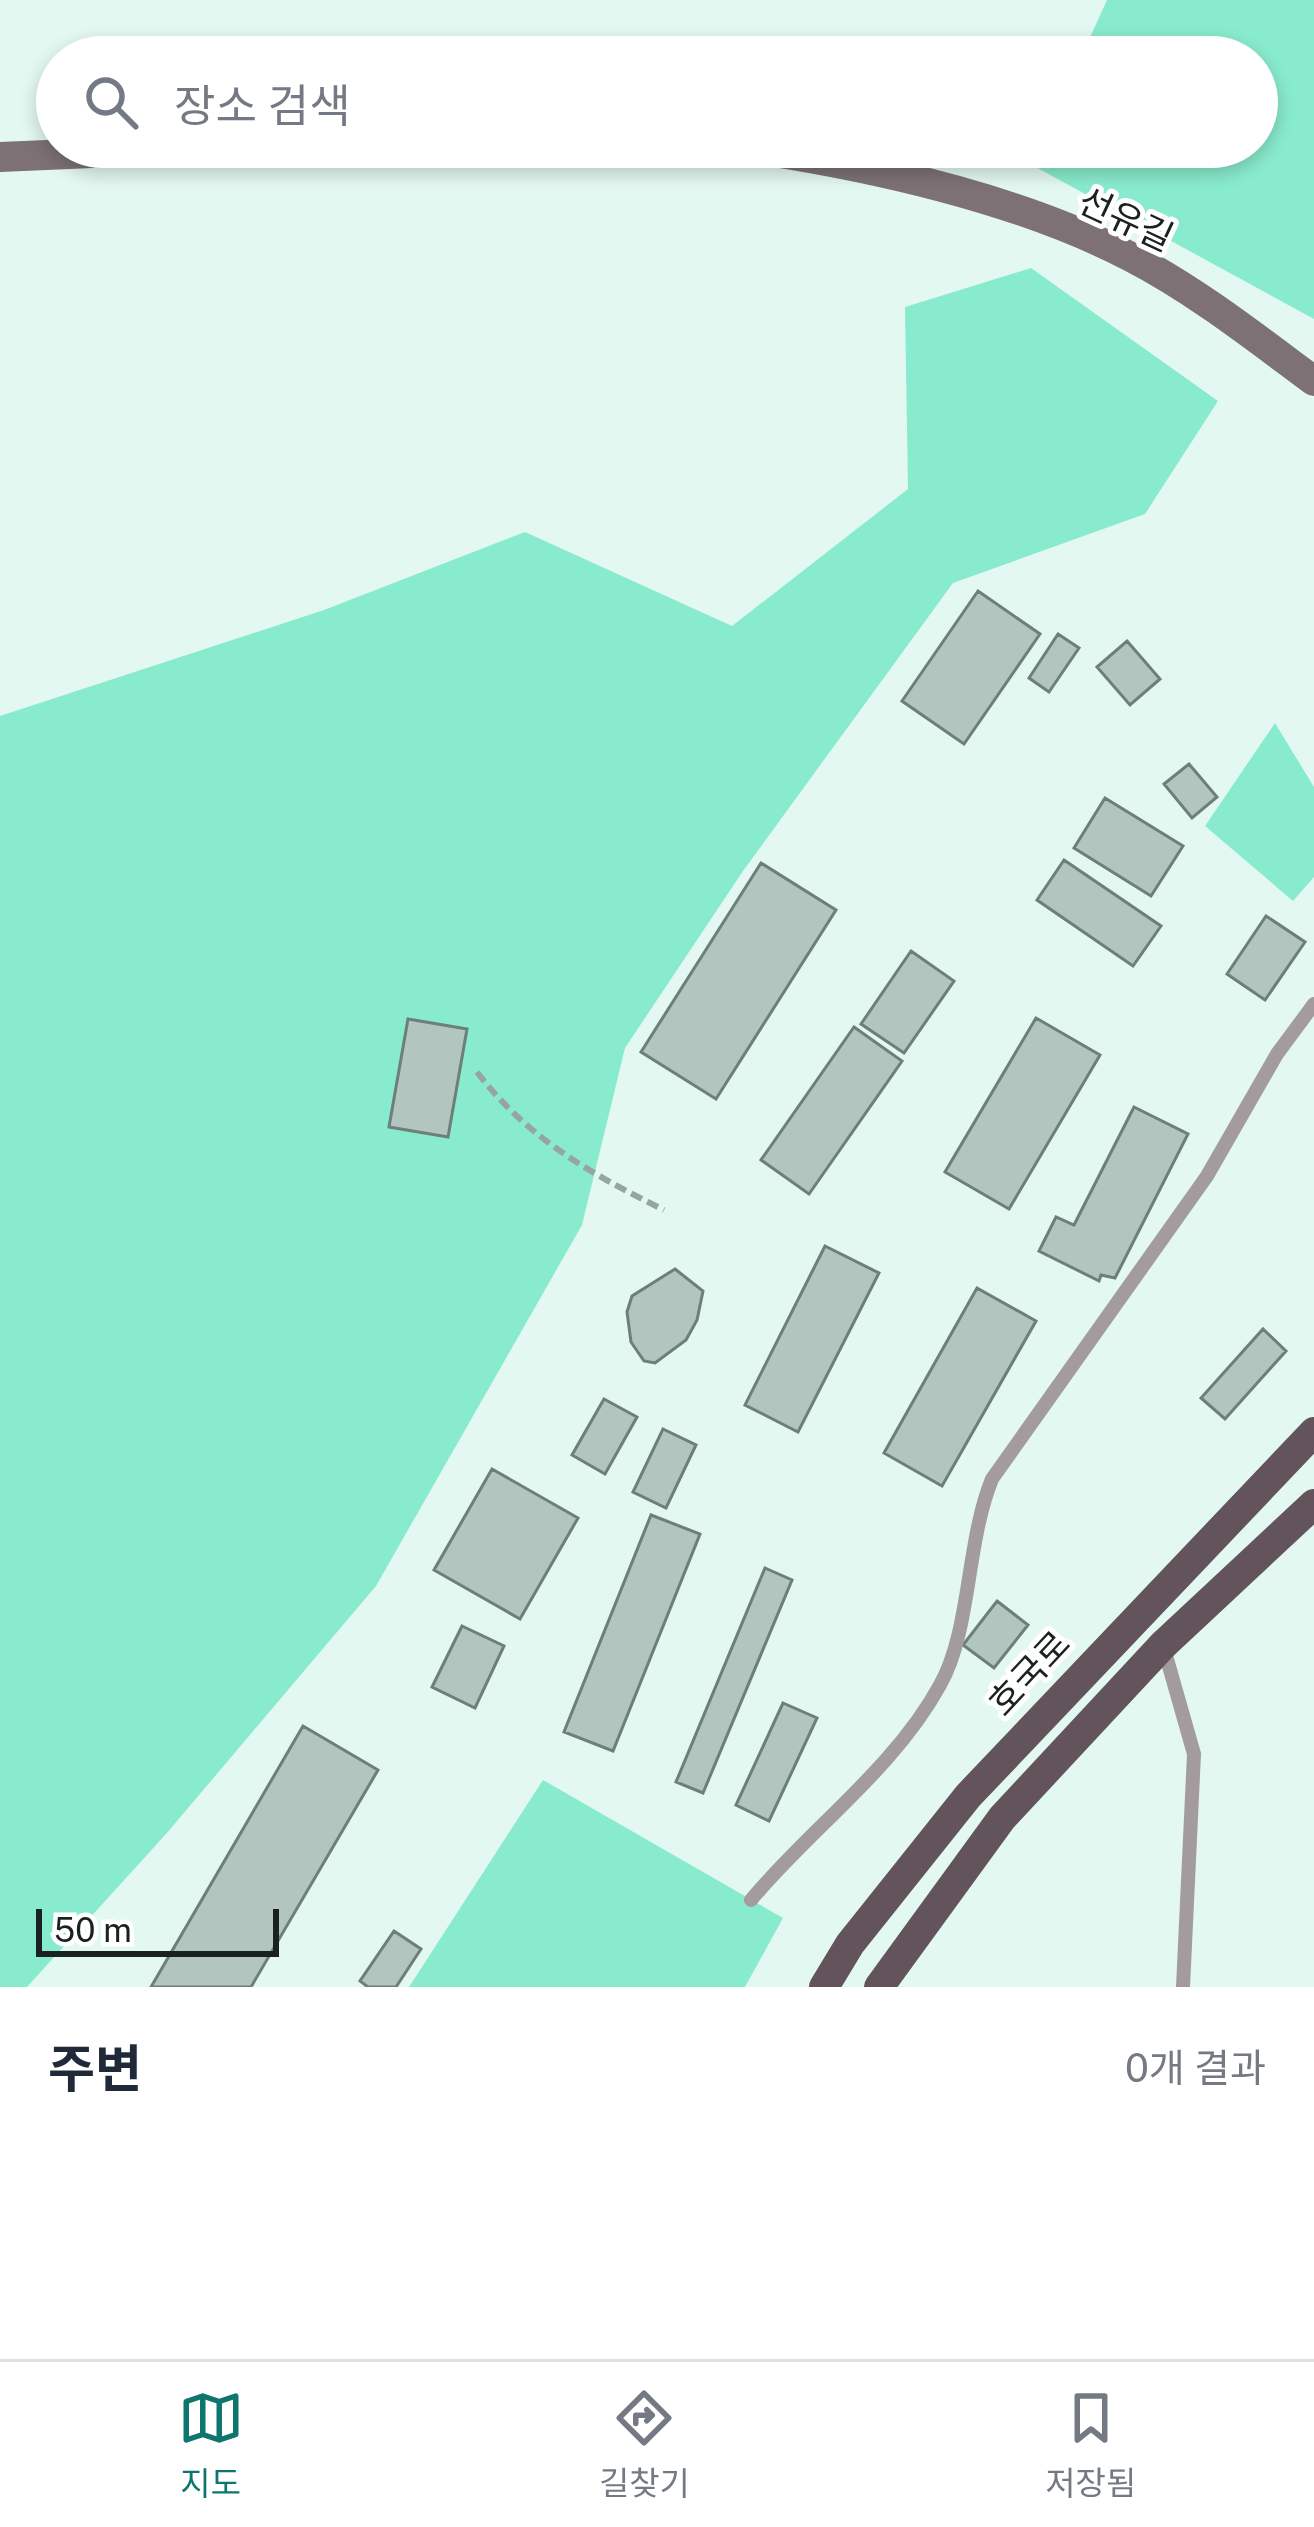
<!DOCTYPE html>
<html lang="ko">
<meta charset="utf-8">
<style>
:root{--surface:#fff;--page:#f6f6f7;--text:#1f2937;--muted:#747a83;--line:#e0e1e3;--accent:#0f766e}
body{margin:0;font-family:"Public Sans","Noto Sans KR",sans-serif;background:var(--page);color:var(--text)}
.scale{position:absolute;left:36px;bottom:30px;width:243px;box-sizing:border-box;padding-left:12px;border:6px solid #1a221f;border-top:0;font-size:33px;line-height:42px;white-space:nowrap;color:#1a221f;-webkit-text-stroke:9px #fff;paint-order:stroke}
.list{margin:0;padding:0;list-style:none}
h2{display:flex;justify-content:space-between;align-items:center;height:156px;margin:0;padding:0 48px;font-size:51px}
h2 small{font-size:39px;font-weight:400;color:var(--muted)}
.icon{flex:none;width:66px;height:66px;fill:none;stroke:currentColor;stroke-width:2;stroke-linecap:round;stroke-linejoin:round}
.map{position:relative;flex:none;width:1314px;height:1987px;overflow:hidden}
.search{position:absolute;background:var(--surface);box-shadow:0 6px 18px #0003;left:36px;right:36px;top:36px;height:132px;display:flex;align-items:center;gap:30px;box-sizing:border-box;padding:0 42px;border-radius:66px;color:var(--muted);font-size:45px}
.sheet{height:372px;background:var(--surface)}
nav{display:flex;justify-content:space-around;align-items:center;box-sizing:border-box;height:168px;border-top:3px solid var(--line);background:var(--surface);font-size:33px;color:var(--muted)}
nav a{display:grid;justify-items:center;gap:6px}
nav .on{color:var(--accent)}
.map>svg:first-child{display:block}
</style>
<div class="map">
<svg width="1314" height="1987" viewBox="0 0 1314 1987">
<rect width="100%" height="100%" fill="#e3f8f1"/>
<path fill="#89ebcd" d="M1107,0h207v319l-282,-154 8,-18h217v-90h-176z
M1031,268l187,133 -73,113 -192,69 -210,288 -118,177 -43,177 -206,361 -210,248 -139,153h-27v-1271l324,-106 201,-78 207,94 176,-137 -3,-182z
M1275,723l39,64v90l-21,24 -88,-75z
M543,1780l240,138 -38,69h-336z"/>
<path fill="#b2c6bf" stroke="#6c7f78" stroke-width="3" d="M978,591l62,43 -76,110 -62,-43z
M1058,634l21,14 -30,44 -20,-14z
M1127,641l33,38 -30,26 -33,-38z
M1189,764l28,33 -25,21 -28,-34z
M1105,798l78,48 -32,50 -77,-48z
M1064,860l97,66 -28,40 -96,-66z
M761,863l75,47 -120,189 -75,-47z
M1266,916l39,26 -40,58 -38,-26z
M911,951l43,30 -50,72 -43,-29z
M1036,1018l64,37 -91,154 -64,-37z
M408,1019l59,10 -19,108 -59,-10z
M854,1027l48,34 -93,133 -48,-34z
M1134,1107l54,27 -73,144 -14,-3 -2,6 -60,-30 17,-34 18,8z
M825,1246l54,27 -81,159 -53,-27z
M675,1269l28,22 -6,29 -11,20 -31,23 -11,-2 -13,-19 -4,-30 5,-16z
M977,1288l59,33 -94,165 -58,-33z
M1263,1329l23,22 -61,68 -24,-21z
M604,1399l33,18 -32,57 -33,-19z
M663,1429l33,16 -30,63 -33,-16z
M492,1469l86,49 -58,101 -86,-49z
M651,1515l49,19 -87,217 -49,-19z
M765,1568l27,12 -89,213 -27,-11z
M997,1601l31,24 -34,43 -31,-23z
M462,1626l42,20 -29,62 -43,-21z
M783,1703l34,15 -48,103 -33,-16z
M303,1726l75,44 -127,217h-100z
M394,1931l27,18 -25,38h-28l-8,-6z"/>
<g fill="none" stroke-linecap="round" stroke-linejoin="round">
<path stroke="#95a5a0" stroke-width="6" stroke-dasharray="12 6" stroke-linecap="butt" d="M477,1072c50,66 114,102 187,138"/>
<path stroke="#a39b9e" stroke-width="14" d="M1163,1645l31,109 -11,233
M751,1900c61,-73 143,-131 189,-215 31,-55 26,-142 52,-206l215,-303 70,-122 37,-50"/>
<path stroke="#7d7176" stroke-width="30" d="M742,147c125,18 276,51 389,110 64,33 125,81 183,124
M0,157l231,-10"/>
<path stroke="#62545a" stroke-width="30" d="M824,1987l26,-43 118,-148 346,-364
M879,1987l123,-169 161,-173 151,-141"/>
</g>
<g text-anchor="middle" stroke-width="10" stroke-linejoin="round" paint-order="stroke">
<g font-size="36" fill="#1a221f" stroke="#fff">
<text transform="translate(1126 219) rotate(25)" y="13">선유길</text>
<text transform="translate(1029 1673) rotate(-47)" y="13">호국로</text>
</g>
</g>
</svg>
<div class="scale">50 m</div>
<div class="search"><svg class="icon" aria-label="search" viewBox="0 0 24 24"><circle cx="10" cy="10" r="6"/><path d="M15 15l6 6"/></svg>장소 검색</div>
</div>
<section class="sheet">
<h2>주변<small>0개 결과</small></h2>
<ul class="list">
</ul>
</section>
<nav>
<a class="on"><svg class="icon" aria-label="map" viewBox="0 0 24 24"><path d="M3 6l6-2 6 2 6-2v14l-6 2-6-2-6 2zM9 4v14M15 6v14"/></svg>지도</a>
<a><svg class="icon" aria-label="directions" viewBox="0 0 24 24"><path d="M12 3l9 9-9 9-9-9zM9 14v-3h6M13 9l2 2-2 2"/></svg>길찾기</a>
<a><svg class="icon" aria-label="saved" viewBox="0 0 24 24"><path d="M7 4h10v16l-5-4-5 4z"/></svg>저장됨</a>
</nav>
